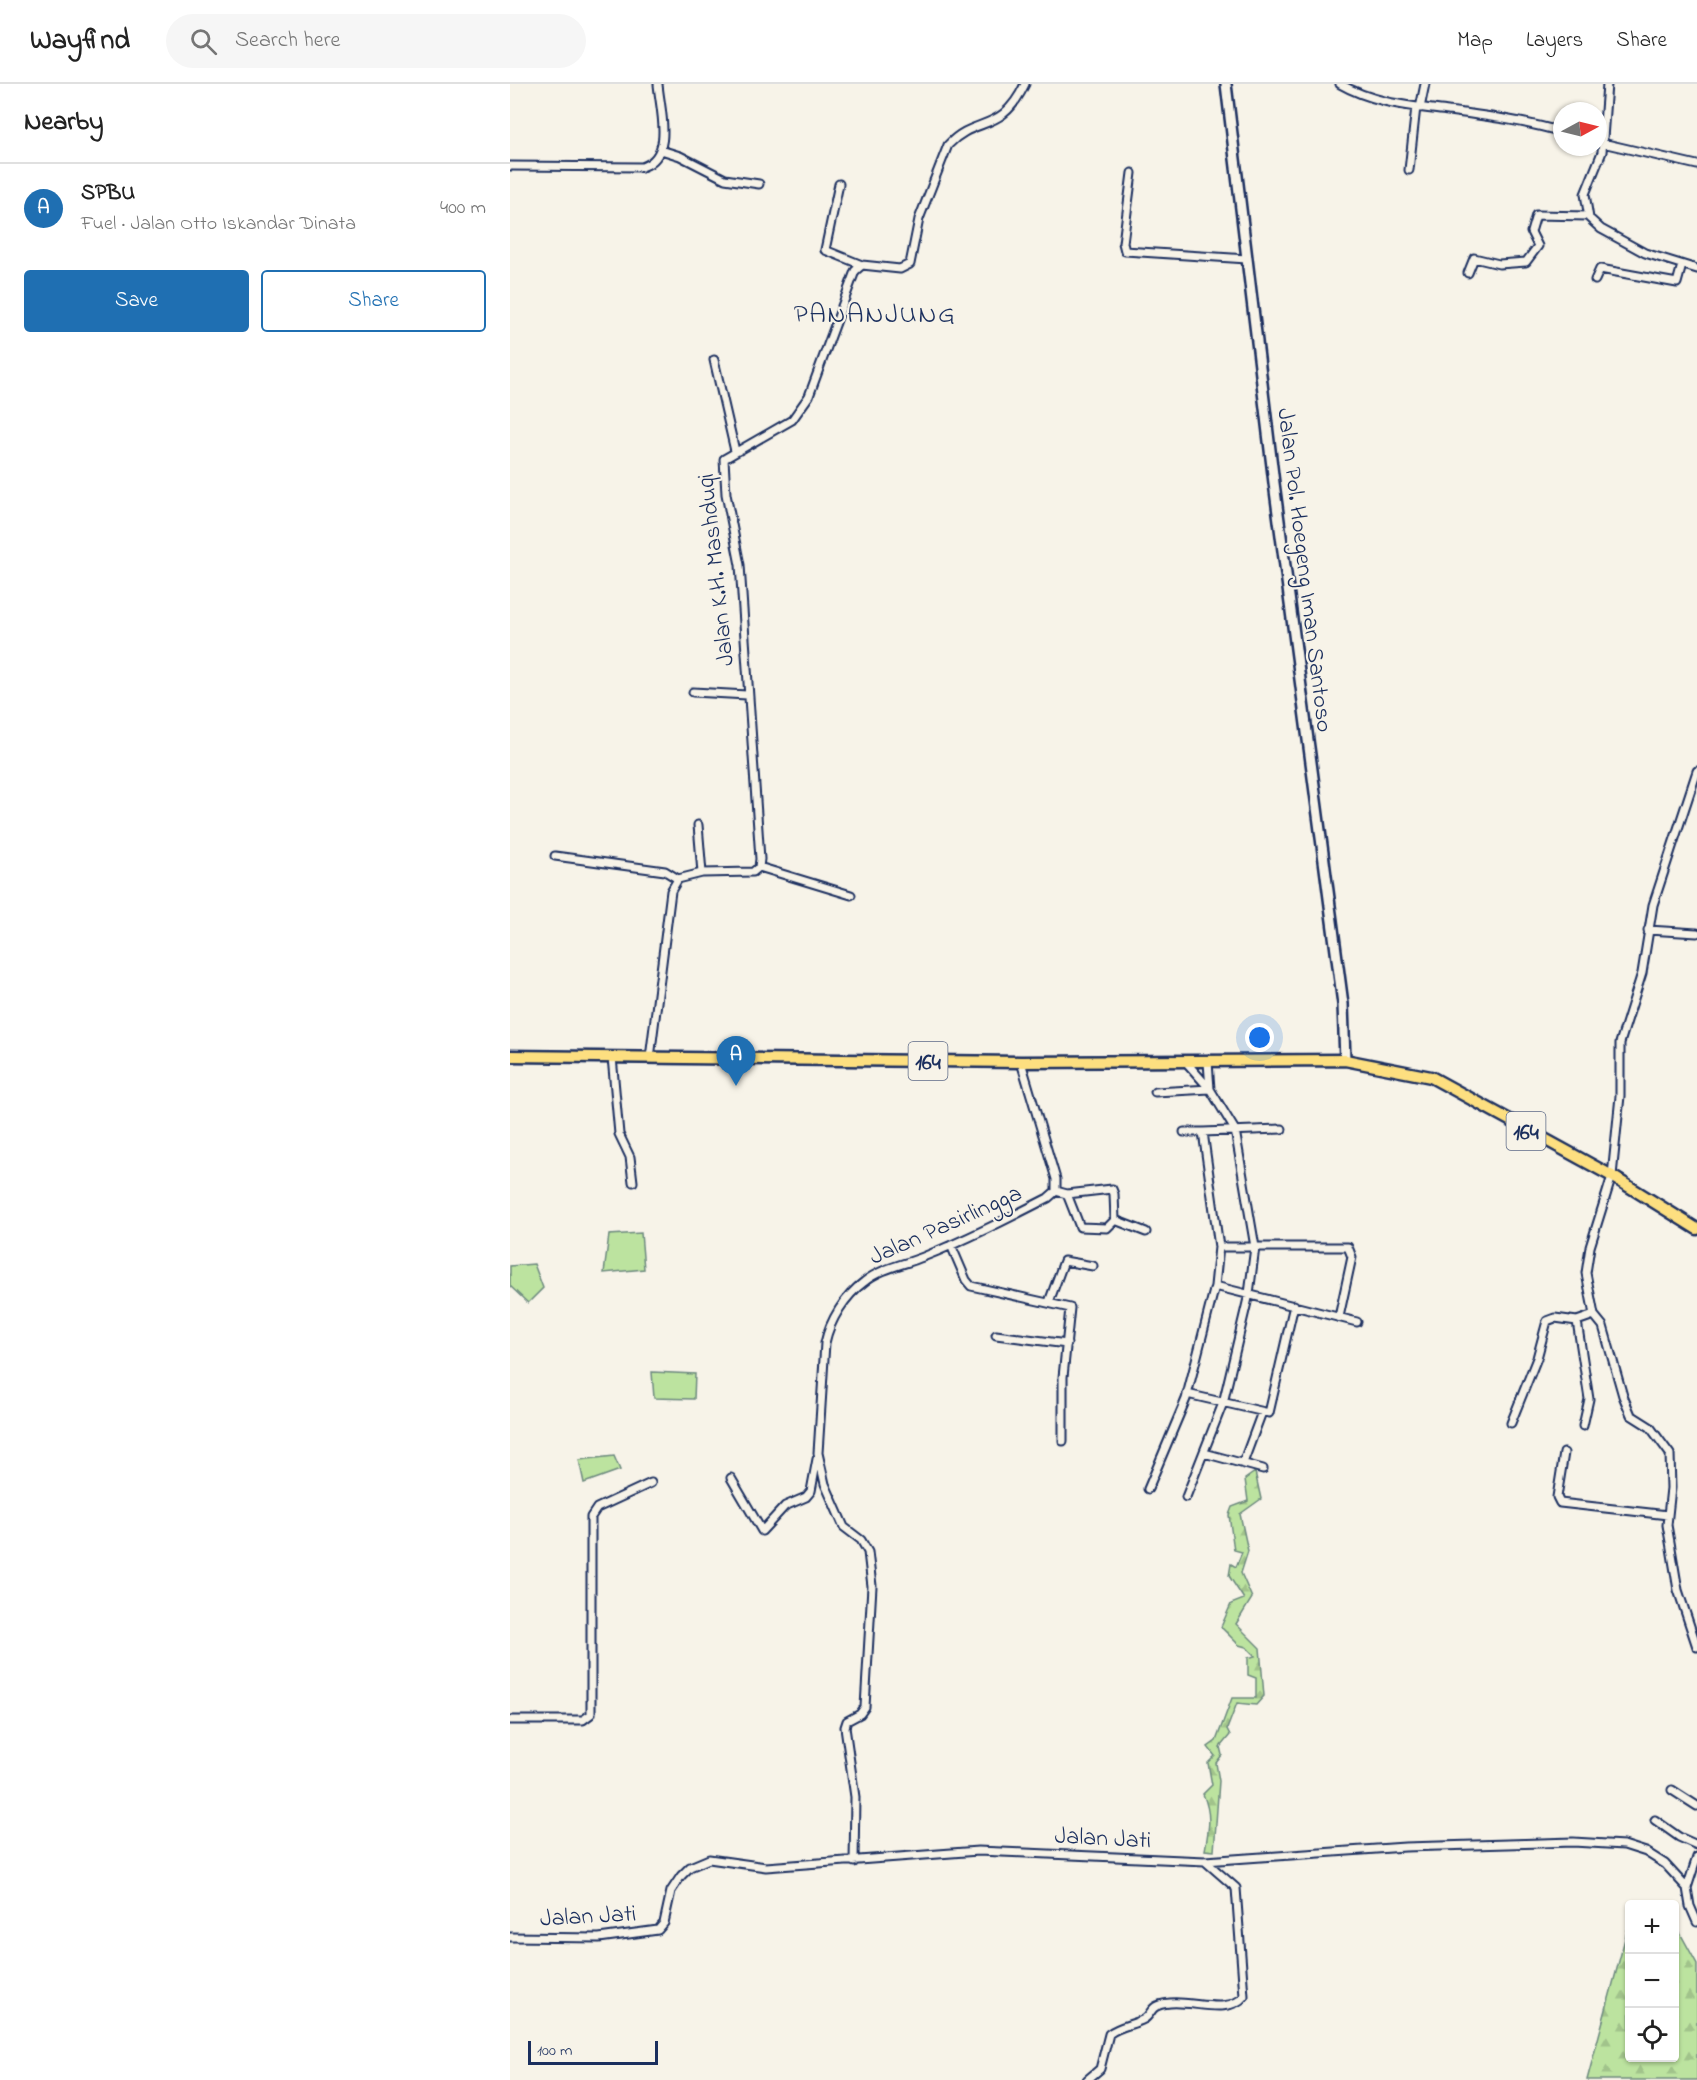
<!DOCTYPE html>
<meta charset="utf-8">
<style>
:root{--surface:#fff;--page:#f6f6f6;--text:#222;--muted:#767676;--line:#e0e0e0;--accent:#1f6fb2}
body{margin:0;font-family:"Indie Flower",sans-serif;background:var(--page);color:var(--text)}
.controls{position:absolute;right:18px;bottom:18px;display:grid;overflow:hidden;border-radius:6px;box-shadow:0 2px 4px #0004}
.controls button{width:54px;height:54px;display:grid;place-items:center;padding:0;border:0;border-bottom:2px solid var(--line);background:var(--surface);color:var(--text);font:30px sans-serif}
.compass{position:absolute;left:1043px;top:18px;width:54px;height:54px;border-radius:50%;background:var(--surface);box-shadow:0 2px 4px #0004;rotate:83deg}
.scale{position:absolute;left:18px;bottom:15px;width:130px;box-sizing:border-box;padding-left:6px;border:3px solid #1b2f5e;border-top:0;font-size:16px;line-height:21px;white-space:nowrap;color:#1b2f5e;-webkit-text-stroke:4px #f7f3e8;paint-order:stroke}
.you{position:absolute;left:750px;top:954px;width:21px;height:21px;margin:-15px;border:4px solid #fff;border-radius:50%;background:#1a73e8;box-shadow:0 0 0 9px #1a73e833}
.badge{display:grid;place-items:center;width:39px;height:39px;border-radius:50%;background:var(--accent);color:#fff;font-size:20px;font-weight:700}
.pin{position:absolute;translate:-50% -50px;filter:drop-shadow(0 2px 3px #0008)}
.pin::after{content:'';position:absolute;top:32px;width:21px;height:18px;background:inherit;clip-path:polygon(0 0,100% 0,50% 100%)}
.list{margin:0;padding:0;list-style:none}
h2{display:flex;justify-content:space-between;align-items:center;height:78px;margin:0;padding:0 24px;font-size:26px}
h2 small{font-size:20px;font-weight:400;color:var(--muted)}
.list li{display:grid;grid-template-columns:39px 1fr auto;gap:18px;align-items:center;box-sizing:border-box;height:90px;padding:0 24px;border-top:2px solid var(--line)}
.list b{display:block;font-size:22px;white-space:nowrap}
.list p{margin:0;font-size:20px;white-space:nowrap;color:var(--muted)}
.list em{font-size:20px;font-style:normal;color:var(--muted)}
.actions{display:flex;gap:12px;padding:18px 24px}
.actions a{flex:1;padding:14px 0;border:2px solid var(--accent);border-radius:6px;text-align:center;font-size:21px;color:var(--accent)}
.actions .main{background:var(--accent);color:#fff}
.icon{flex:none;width:33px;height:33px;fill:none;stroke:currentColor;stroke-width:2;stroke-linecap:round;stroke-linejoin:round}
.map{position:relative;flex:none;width:1187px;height:1996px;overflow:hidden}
header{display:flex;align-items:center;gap:36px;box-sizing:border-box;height:84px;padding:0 30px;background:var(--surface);border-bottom:2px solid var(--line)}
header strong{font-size:28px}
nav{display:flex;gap:33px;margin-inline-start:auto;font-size:21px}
.search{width:420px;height:54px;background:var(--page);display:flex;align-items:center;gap:15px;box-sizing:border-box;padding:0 21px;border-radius:33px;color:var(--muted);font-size:22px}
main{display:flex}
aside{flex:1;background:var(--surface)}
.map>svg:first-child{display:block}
</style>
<header>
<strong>Wayfind</strong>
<div class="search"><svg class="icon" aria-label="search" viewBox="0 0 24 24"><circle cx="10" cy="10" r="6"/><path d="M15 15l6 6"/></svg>Search here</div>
<nav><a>Map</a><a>Layers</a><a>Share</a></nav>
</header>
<main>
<aside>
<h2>Nearby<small></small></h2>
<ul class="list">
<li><span class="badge">A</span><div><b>SPBU</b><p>Fuel · Jalan Otto Iskandar Dinata</p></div><em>400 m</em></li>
</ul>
<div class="actions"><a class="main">Save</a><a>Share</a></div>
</aside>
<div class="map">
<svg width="1187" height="1996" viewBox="0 0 1187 1996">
<defs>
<pattern id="forest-firs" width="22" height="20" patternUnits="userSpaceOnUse" patternTransform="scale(1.5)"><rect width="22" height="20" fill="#bce39f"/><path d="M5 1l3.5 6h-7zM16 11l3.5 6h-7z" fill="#a1c38b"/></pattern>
</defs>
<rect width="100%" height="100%" fill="#f7f3e8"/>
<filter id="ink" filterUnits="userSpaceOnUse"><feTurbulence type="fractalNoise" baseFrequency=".0167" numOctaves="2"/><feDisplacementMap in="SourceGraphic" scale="12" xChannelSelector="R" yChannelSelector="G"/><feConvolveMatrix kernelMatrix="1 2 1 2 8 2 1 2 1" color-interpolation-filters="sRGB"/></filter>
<g filter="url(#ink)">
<path fill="#bce39f" stroke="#6c897e" stroke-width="1.5" d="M131,1149l3,36 -40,4 5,-38z
M24,1180l9,24 -15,15 -18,-17v-20z
M142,1288l43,2 -1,25 -40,-1z
M104,1372l6,14 -36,13 -5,-23z"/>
<path fill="url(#forest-firs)" stroke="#6c897e" stroke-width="1.5" d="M745,1388l6,27 -21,15 8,37 -7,22 11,25 -16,26 24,24 4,48 -8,9 -19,-2 -10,26 3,6 -10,12 2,8 -6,8 3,18 -5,70 -9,-1c4,-22 7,-35 -2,-56l9,-9 -4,-22 7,-7 -7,-9 8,-6 16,-43h24v-20l-8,-3v-17l7,-2 -9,-9 -7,-2 -18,-18 10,-23 13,-5 -15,-23 2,-12 5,3 6,-15 -8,-2 -5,-35 3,-8 16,-6 -3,-22z
M1119,1840l1,134h44l1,-134 22,40v116h-110z"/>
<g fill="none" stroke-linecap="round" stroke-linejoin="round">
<defs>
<path id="street" d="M830,0c33,19 70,22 108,27 38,5 77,10 114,21
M1097,0l-5,68 -17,42 4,24 12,11 44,24 52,16
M910,24l5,-24
M1088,58l99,23
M151,66l19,6 45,23 34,5
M0,82l132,1c33,-11 18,-57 16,-83
M899,86l7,-63
M622,89l-9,70 2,8 122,8
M329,100l-14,66 37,15
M958,189l6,-15 25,6 27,-2 12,-16 -7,-14 5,-17 52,1
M1085,196l5,-11 77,14 5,-18
M204,276l21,91
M183,608l54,3
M1187,687l-44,134 -11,68 -22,70v53l-8,80 -22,71 -4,26 8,42 9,11 20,70 8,19 19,12 20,27 1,34 -4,37 3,17 8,48 19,57
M188,741l4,48
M45,772l110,15 13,8
M249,783l92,28
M1138,846l49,3
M102,973l7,77 11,23 3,25
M140,974l21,-167 7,-12 24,-6 51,-1 6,-5 1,-8 -20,-294 -14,-71 -2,-35 68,-39 17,-24 46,-125 7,-6 38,4 10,-5 9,-45 29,-74c28,-30 53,-10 77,-61
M676,978l23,26
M645,1008l55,-3
M674,1048h19
M546,1107l11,3 45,-5 2,5 1,26 -8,8 -27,-1 -13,-33
M605,1136l31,12
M441,1161l15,35 5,6 99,22 -7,69v64
M709,1163h129l4,10 -13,60
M705,1202l142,36
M539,1218l15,-41 29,5
M1067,1237l12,78 -6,27
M486,1251l71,9
M677,1310l82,19 25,-108
M1001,1339l26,-65 10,-37 8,-3 22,3 17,-6
M694,1369l59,16
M1054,1369l-7,44 3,6 108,12
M733,1379l19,-51
M221,1394l31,53 23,-25 21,-9 5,-6 6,-32
M638,1405l38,-90 29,-113 4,-39 -16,-115 79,-3
M676,1413l37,-94 26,-109 6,-47 -20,-117 -25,-41 -2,-27
M0,1636h73l8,-6v-197l6,-9 54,-25
M1162,1706l25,16
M1145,1736l24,17 18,8
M344,1778l1,-65 -10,-70 2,-6 13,-7 5,-7 7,-121 -4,-34 -7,-12 -17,-13 -19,-43 -7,-31 7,-110c5,-23 20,-47 39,-61 17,-14 39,-17 59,-25 43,-17 84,-38 125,-59l8,-7v-12l-35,-117
M1177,1804l10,-31
M0,1853l89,1 59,-8 6,-7 7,-32 10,-15 9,-9 19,-8 57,8 212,-16 227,10 200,-14 168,-5 51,3 22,7 19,12 22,24 3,18 7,16
M577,1996l13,-11 9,-35c10,-8 24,-9 35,-15 6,-3 7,-11 13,-13 25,-11 70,12 87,-10l-8,-108 -31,-27"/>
<path id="secondary" d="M716,0l48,399 69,521 2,56"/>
<path id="primary" d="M0,972l511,6 324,-2 86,17 181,99 85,53"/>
</defs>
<use href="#street" stroke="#1b2f5e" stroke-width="11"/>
<use href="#secondary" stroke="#1b2f5e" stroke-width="14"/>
<use href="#primary" stroke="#1b2f5e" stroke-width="15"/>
<use href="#street" stroke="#f7f3e8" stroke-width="7"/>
<use href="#secondary" stroke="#f7f3e8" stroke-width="9"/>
<use href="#primary" stroke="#fddf80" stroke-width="10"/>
</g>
</g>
<g text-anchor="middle" stroke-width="4.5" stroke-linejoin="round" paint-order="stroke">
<g fill="#f7f3e8" stroke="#5d6a87" stroke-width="1.5">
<rect x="398.5" y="958" width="39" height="38" rx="4.5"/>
<rect x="996.5" y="1028" width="39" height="38" rx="4.5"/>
</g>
<g font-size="22" font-weight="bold" fill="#1b2f5e">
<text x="418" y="985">164</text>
<text x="1016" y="1055">164</text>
</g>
<g font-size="24" fill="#1b2f5e" stroke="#f7f3e8">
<text transform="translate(205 486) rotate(-96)" y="8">Jalan K.H. Mashduqi</text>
<text transform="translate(796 486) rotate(83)" y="8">Jalan Pol. Hoegeng Iman Santoso</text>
<text transform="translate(435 1140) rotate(-24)" y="8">Jalan Pasirlingga</text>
<text transform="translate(593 1753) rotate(3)" y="8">Jalan Jati</text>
<text transform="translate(78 1831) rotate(-3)" y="8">Jalan Jati</text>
</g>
<g font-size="27" letter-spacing="1.5" fill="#1b2f5e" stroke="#f7f3e8">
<text x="365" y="238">PANANJUNG</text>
</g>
</g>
</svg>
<div class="controls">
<button>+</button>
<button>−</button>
<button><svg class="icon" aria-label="locate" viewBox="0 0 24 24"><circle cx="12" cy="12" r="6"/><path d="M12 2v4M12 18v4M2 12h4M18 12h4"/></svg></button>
</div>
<svg class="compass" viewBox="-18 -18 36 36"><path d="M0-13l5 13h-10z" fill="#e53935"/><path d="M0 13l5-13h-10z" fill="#767676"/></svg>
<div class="scale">100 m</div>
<div class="you"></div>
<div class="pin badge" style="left:226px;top:1002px">A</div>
</div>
</main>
